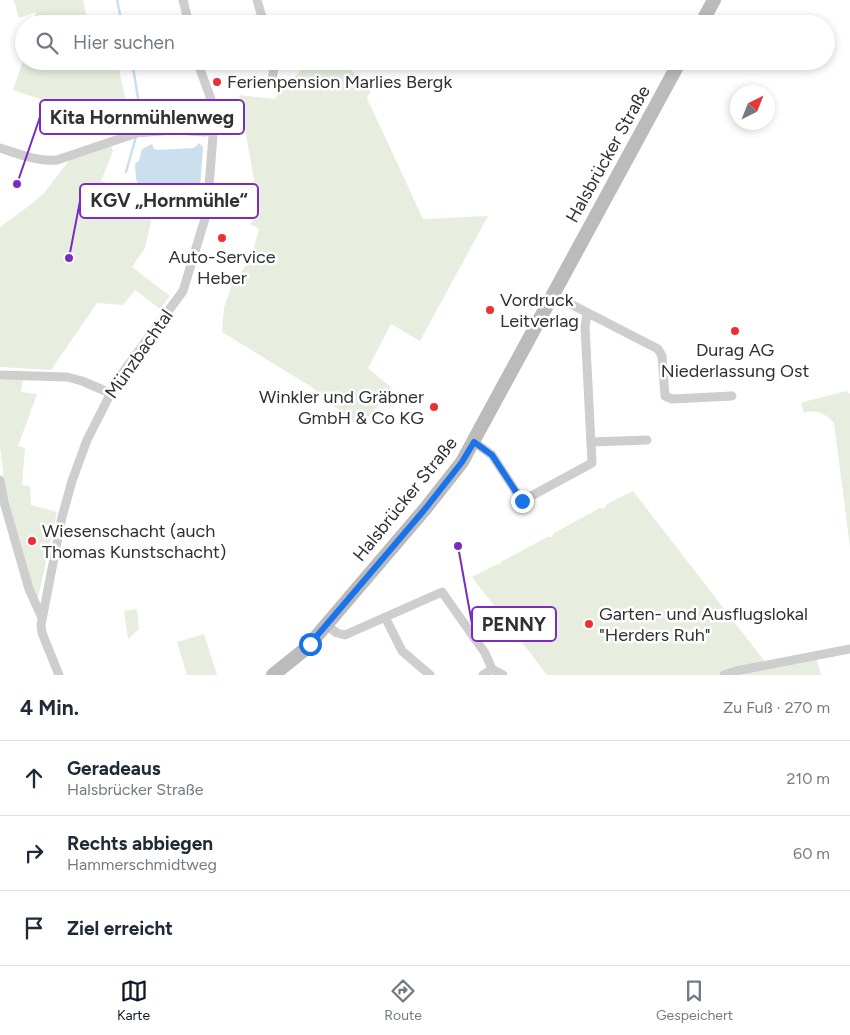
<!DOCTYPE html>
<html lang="de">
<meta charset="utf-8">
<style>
:root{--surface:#fff;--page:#f6f6f7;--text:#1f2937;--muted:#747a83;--line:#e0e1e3;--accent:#111827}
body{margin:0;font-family:Figtree,sans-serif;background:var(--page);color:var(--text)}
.compass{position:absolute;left:730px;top:85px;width:45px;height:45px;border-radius:50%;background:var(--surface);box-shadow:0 2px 8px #0003;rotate:43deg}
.stop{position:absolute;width:15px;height:15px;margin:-11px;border:4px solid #1a73e8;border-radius:50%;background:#fff}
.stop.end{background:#1a73e8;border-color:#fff;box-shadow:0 1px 5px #0008}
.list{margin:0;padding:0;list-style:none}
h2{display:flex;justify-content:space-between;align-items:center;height:65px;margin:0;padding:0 20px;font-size:21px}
h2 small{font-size:16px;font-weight:400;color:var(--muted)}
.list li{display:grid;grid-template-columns:32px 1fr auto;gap:15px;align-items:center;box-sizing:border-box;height:75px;padding:0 20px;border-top:1px solid var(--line)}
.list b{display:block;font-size:19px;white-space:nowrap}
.list p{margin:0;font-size:16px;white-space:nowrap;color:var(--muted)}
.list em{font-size:16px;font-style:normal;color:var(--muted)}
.icon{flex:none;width:28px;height:28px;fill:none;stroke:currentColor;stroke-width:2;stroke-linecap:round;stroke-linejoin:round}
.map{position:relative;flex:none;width:850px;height:675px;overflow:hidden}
.search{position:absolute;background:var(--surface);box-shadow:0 2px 8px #0003;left:15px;right:15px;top:15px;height:55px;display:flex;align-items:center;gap:12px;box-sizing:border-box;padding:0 18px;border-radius:28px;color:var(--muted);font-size:19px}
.sheet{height:290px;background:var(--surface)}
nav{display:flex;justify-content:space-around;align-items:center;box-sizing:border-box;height:70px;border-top:1px solid var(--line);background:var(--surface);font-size:14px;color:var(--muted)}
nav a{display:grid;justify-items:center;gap:2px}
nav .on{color:var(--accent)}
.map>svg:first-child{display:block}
</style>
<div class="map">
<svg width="850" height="675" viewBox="0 0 850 675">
<rect width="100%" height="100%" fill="#fff"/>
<path fill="#e7eedf" d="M12,0h71l3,14 7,10h-60l3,-12 -17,6 -5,-17z
M24,58v3h93l7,31 2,15 -23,-8 -3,14 -21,-10 -3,8 -63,-21z
M310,61h30l32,28 -5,9 56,121 65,-3 -68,125 -29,-17 -23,44 25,21 -34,38 -49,-41 -88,-54 2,-25 8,-22 19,-27 8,-29 -9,-5 10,-11 -21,-118 35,4z
M111,146l2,5 -12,30 34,10 -2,11 20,10 -8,36 -13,19 38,29 -10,13 -25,-19 -12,15 -26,-2 -46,67 -51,-3v-140l30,-22 15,-13 25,-33z
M0,380h23l-2,12 16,2 -19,52 7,2 -3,37 8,1 1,19 26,7 -19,86 -3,1 -29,-104 -6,-48z
M846,391l4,3v153l-16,-124c-9,-9 -16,-14 -30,-10l-3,-9 2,-2z
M633,491l133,172 -45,12h-174l-75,-98 25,-13 3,1 1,-3 46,-25h5l2,-4 46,-25 4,1 3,-5z
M137,609l2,20 -11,10 -4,-28z
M204,634l13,41h-30l-10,-33z
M816,657l5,18h-84z"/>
<path fill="#cbdfef" d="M199,143l4,4 -4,54 -4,9 -5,4 -7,-1 -40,-16 -7,-18 -1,-15 4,-3 3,-12 10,-5 2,5 4,1 36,-2z"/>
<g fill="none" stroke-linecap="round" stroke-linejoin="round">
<path stroke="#cbdfef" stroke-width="2.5" d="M117,0l5,24
M132,61l7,43 -2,28
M126,172l10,-35"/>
<path stroke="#cecece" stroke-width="9" d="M183,0l6,24
M257,0l7,24
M272,82l2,-16 -1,-5
M0,148c19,6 38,14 57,12l80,-27 38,-3 29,2 9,-2
M553,295l105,54 4,7 3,40 7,3 60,-3
M0,375l67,2 15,4 28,12
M474,442l18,13 30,46 70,-38 -7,-136 2,-14
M591,442l56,-2
M0,480l4,22 25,87 13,29
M385,617l17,34 28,24
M326,625l11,8 8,2 97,-43 43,61 7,16 11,6
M59,675l-17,-42 -1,-8 21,-108 10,-36 15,-41 31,-61 65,-88 24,-79 8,-102 -18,-49
M483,675l9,-6
M724,675l12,-4 114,-22"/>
<path stroke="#bbb" stroke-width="14" d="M701,24l13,-24
M273,675l31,-25 11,-12 110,-129 37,-47 218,-401"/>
</g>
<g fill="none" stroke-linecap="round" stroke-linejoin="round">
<path stroke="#1a73e8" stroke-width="6" d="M310,644l115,-135 37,-47 12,-20 18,13 30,46"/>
</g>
<g fill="#ed2f35" stroke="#fff" stroke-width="2">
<circle cx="217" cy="82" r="5"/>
<circle cx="222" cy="238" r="5"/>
<circle cx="490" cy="310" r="5"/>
<circle cx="735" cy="331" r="5"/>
<circle cx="434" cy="407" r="5"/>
<circle cx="32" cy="541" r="5"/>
<circle cx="589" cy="624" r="5"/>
</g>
<g text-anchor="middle" stroke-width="5" stroke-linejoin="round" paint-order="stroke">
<g font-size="18" fill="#313131" stroke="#fff" text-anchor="start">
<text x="227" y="88">Ferienpension Marlies Bergk</text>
<text x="222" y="263" text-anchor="middle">Auto-Service<tspan x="222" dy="21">Heber</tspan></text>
<text x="500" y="306">Vordruck<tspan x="500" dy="21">Leitverlag</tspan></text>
<text x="735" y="356" text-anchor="middle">Durag AG<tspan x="735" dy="21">Niederlassung Ost</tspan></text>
<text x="424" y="403" text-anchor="end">Winkler und Gräbner<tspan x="424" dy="21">GmbH &amp; Co KG</tspan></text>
<text x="42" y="537">Wiesenschacht (auch<tspan x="42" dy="21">Thomas Kunstschacht)</tspan></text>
<text x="599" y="620">Garten- und Ausflugslokal<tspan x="599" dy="21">"Herders Ruh"</tspan></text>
</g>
<g font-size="18" fill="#313131" stroke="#fff">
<text transform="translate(608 154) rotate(-61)" y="6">Halsbrücker Straße</text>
<text transform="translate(139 354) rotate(-55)" y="6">Münzbachtal</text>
<text transform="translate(405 499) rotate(-51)" y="6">Halsbrücker Straße</text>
</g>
</g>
<path fill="none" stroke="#7b2cbf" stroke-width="2" d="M17 184L40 117M69 258L80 201M458 546L472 624"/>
<g fill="#7b2cbf" stroke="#fff" stroke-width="2">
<circle cx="17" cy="184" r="5"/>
<circle cx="69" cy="258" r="5"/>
<circle cx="458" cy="546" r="5"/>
</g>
<g fill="#fff" stroke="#7b2cbf" stroke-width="2">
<rect x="40" y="100" width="204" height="34" rx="5"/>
<rect x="80" y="184" width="178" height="34" rx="5"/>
<rect x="472" y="607" width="84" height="34" rx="5"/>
</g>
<g font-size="19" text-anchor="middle" font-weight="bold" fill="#313131">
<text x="142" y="124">Kita Hornmühlenweg</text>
<text x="169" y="207">KGV „Hornmühle“</text>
<text x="514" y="631">PENNY</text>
</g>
</svg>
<svg class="compass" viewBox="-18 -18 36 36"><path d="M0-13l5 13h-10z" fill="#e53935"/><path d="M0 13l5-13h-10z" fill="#747a83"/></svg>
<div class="stop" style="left:310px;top:644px"></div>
<div class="stop end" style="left:522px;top:501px"></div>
<div class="search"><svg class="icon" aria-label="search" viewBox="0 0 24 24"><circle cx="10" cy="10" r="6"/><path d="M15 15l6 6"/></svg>Hier suchen</div>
</div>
<section class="sheet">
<h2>4 Min.<small>Zu Fuß · 270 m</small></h2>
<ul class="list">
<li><svg class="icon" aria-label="ahead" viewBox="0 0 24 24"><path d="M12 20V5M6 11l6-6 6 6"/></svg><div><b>Geradeaus</b><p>Halsbrücker Straße</p></div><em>210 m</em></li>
<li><svg class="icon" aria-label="right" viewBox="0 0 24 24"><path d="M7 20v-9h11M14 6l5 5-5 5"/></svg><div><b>Rechts abbiegen</b><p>Hammerschmidtweg</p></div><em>60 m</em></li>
<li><svg class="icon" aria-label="arrive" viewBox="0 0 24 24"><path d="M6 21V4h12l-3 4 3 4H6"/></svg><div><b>Ziel erreicht</b></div></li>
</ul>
</section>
<nav>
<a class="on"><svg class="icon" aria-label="map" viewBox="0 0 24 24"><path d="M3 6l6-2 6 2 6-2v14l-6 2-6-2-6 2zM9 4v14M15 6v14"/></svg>Karte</a>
<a><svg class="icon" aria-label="directions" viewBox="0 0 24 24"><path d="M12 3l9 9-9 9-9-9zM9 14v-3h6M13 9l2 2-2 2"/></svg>Route</a>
<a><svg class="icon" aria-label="saved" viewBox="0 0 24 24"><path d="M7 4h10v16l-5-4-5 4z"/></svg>Gespeichert</a>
</nav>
